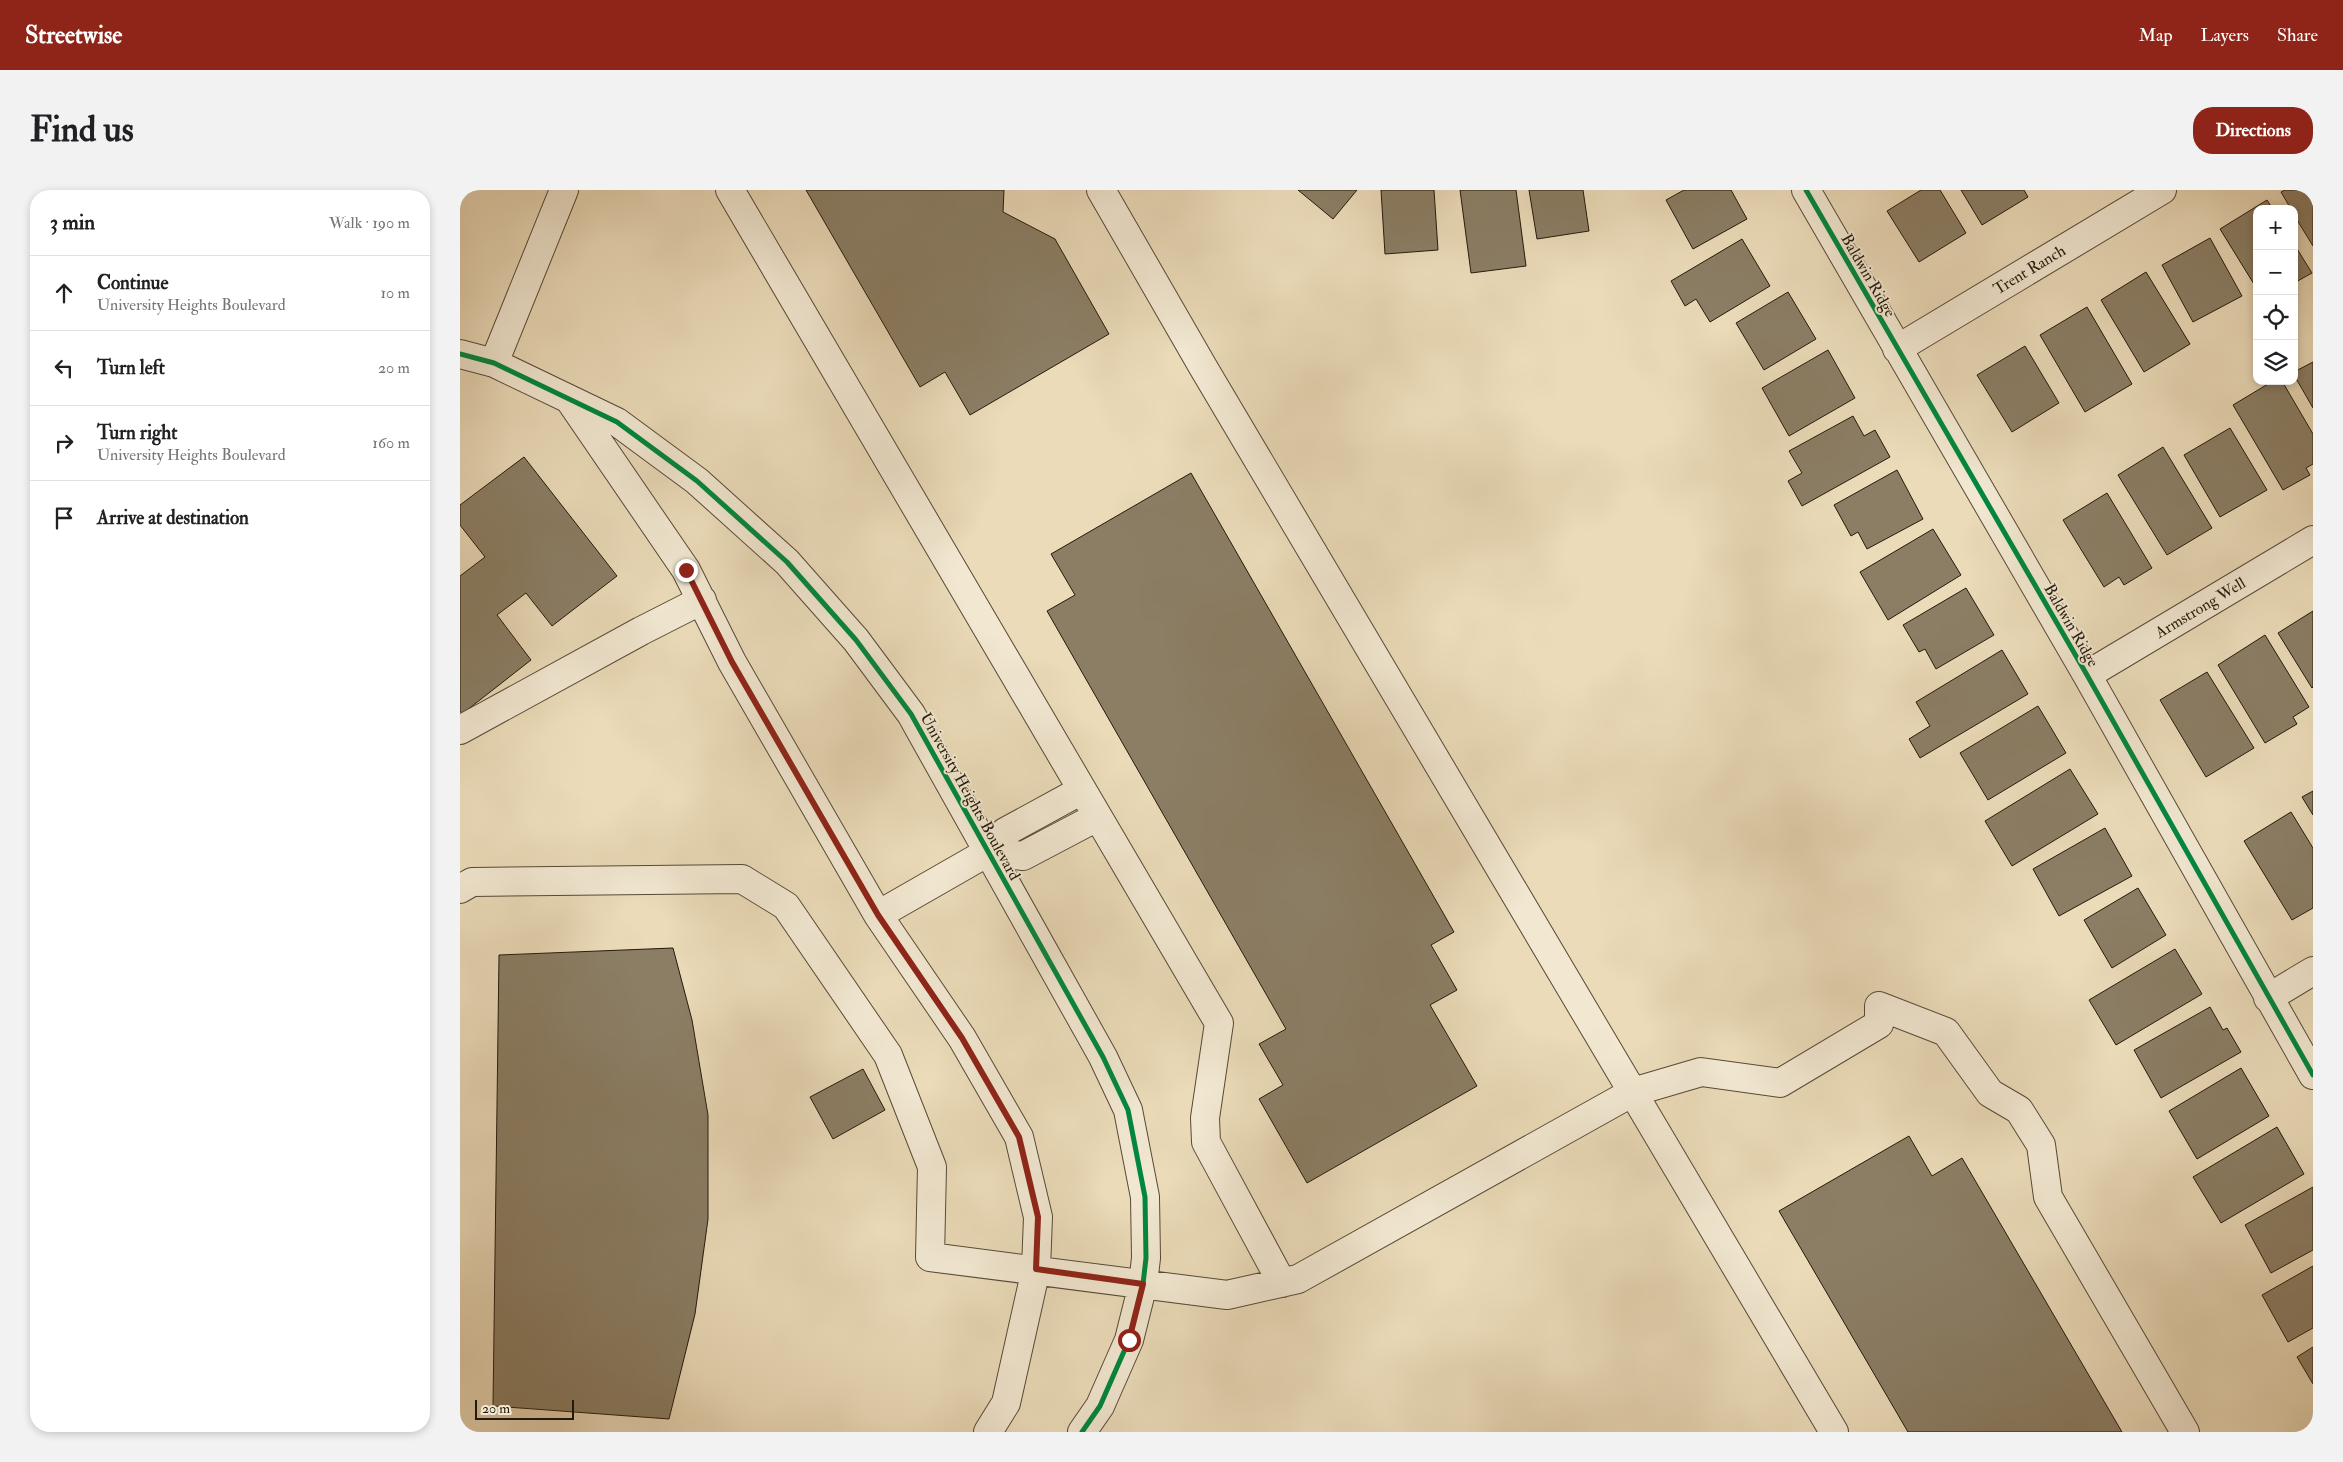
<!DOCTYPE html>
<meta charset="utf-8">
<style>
:root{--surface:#fff;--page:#f2f2f2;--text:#202124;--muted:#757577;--line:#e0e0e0;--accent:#8f2418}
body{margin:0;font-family:"IM FELL Double Pica",serif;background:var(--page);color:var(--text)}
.controls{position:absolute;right:15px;top:15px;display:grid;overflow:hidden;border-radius:10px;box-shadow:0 2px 8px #0003}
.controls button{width:45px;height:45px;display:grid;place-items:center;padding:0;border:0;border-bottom:1px solid var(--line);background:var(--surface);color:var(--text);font:25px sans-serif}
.scale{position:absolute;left:15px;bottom:12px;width:99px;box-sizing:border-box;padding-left:5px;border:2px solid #241a0b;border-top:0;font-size:14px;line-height:18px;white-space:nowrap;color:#241a0b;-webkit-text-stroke:4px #f2e8d2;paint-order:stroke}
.stop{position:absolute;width:15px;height:15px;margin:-11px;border:4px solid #8f2418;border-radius:50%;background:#fff}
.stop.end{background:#8f2418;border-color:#fff;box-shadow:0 1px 5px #0008}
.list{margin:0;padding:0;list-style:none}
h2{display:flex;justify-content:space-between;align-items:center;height:65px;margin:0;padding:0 20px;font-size:21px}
h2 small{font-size:16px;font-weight:400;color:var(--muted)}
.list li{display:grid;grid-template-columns:32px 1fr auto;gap:15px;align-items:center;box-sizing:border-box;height:75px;padding:0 20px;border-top:1px solid var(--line)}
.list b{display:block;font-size:19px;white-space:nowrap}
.list p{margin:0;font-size:16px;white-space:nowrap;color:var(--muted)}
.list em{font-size:16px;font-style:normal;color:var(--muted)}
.icon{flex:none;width:28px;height:28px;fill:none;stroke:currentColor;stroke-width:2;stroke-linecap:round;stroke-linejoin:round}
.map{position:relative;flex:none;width:1853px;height:1242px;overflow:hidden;border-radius:20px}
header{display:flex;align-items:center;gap:30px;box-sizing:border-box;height:70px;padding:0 25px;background:var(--accent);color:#fff}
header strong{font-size:24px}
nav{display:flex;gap:28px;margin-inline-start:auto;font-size:18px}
.intro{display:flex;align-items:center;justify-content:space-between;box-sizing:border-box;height:120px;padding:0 30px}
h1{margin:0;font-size:35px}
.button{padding:12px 22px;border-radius:20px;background:var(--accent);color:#fff;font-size:18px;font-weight:700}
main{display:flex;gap:30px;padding:0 30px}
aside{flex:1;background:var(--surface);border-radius:20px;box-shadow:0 2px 8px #0003}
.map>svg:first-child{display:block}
</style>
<header>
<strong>Streetwise</strong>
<nav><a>Map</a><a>Layers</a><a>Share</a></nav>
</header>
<div class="intro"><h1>Find us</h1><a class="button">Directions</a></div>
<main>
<aside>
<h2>3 min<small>Walk · 190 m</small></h2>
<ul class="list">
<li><svg class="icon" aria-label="ahead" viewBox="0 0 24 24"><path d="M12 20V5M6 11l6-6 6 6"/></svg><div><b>Continue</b><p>University Heights Boulevard</p></div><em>10 m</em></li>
<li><svg class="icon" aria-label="left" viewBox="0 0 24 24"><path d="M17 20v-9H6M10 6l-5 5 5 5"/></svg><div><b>Turn left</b></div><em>20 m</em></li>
<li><svg class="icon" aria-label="right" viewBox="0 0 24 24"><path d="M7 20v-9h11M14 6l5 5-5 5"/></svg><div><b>Turn right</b><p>University Heights Boulevard</p></div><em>160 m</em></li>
<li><svg class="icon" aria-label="arrive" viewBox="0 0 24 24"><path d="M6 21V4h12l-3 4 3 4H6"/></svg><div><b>Arrive at destination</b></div></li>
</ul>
</aside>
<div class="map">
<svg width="1853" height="1242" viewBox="0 0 1853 1242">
<rect width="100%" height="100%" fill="#ebdbb9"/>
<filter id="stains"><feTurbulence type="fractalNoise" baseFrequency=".004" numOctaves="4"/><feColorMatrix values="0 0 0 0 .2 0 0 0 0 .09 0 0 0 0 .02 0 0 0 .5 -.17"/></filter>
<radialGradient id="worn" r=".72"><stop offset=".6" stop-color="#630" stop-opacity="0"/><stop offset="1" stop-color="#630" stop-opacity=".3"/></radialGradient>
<path fill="#8b7e65" stroke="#241a0b" d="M346,0h198l-1,22 52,27 54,95 -139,81 -25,-43 -25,15z
M838,0h59l-24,29z
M921,0h53l4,60 -53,4z
M1000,0h56l10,76 -55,7z
M1069,0h54l6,41 -52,8z
M1224,0h47l16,29 -54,30 -27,-49z
M1461,0h19l26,43 -47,29 -32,-51z
M1501,0h63l4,7 -46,28z
M1825,0h28v56l-19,-31v-6h-3l-10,-17z
M1807,10l6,9h-16v80l-37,-60z
M1750,48l32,58 -49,26 -31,-57z
M1282,49l28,47 -60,36 -14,-23 -11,7 -14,-25z
M1834,54l18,29 -18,10z
M1686,82l44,72 -46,28 -43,-72z
M1328,102l28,47 -52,31 -28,-47z
M1627,117l45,77 -47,28 -45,-77z
M1565,156l34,57 -47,29 -35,-57z
M1368,160l27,48 -66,38 -27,-48z
M1853,172v46l-19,-33v-3z
M1813,191h9l31,53v30l-7,4 4,7 -27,15 -50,-85z
M1393,226l11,20 11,-6 15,27 -88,49 -14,-25 14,-8 -13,-22z
M1770,238l37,62 -47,27 -36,-62z
M1703,257l49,81 -45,27 -49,-80z
M64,267l93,119 -65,50 -26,-33 -29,22 34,45 -69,54 -2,-3v-135l25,-19 -25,-32v-20z
M1437,280l26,49 -56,30 -9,-17 -7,4 -17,-31z
M731,283l263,459 -23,13 26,45 -27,15 47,81 -170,97 -48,-84 24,-14 -24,-41 27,-15 -239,-418 28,-16 -24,-41z
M1647,303l45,75 -28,17 -5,-8 -15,10 -41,-67z
M1473,339l28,46 -73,45 -28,-48z
M1506,398l28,47 -58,34 -11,-20 -6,3 -16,-27z
M1853,421v76l-1,1 -34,-55z
M1805,445l44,72 -16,10 4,7 -32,19 -47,-78z
M1542,460l26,44 -108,64 -11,-19 21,-13 -14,-24z
M1747,482l47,76 -48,29 -46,-77z
M1578,516l28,47 -78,47 -28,-47z
M1610,579l28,45 -86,52 -27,-45z
M1853,601v24l-11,-18z
M1831,622l22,36v60l-21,12 -48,-79z
M1645,638l27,48 -73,40 -26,-47z
M1678,698l28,47 -54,33 -28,-48z
M213,758l19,72 16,95v104l-13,95 -26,105 -176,-13 6,-451z
M1715,759l27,45 -86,51 -27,-45z
M1750,817l13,23 4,-2 14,24 -80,46 -27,-48z
M1781,878l28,48 -72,43 -28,-48z
M403,879l22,41 -52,29 -23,-42z
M1817,937l27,47 -83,49 -28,-46z
M1449,946l23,40 30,-18 160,274h-214l-129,-221z
M1853,997v63l-42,23 -26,-48z
M1853,1076v62l-25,14 -26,-47z
M1853,1157v37l-16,-27z"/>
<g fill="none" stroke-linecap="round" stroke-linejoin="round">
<defs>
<path id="minor" d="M270,0l489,833 -14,95 1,24 76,141
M641,0l102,177 631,1065
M1346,0l281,485 226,400
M1437,159l265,-159
M0,164l34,9 123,59 80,59 90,81 69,78 55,74 192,343 25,53 17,87 1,61 -3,26 -14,56 -29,66 -18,26
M34,173l70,-173
M109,209l117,171 46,92 146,253 84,123 57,99 19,80 -2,52 -30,134 -18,29
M1627,485l226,-135
M0,540l181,-99 61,-31
M528,662l35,4 74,-39
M0,699l12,-7 270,-3 44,27 102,149 44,112 -2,90 297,38 71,-16 335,-187 68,-20 79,11 99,-59v-18l67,26 44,61 29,17 22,35 7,52 137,235
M418,725l110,-63 17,-20 77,-42
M1808,808l45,-27"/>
</defs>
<use href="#minor" stroke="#564a36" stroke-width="30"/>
<use href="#minor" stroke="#f2e8d2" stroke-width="28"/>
<defs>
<path id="cycleway" d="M1346,0l281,485 226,400
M0,164l34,9 123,59 80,59 90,81 69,78 55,74 192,343 25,53 17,87 1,61 -3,26 -14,56 -29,66 -18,26"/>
</defs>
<use href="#cycleway" stroke="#f2e8d2" stroke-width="8"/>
<use href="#cycleway" stroke="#00873e" stroke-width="5"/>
</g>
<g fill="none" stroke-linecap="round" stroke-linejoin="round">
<path stroke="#8f2418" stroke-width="6" d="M226,380l46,92 146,253 84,123 57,99 19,80 -2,52 107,15 -14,56"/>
</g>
<g text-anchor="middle" stroke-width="4" stroke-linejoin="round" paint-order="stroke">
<g font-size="16" fill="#241a0b" stroke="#f2e8d2">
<text transform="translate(1569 79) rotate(-31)" y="6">Trent Ranch</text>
<text transform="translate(1409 85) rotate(60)" y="6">Baldwin Ridge</text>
<text transform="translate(1740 417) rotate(-31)" y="6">Armstrong Well</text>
<text transform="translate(1612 435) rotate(60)" y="6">Baldwin Ridge</text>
<text transform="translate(511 606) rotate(61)" y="6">University Heights Boulevard</text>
</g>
</g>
<rect width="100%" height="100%" filter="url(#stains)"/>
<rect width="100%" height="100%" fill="url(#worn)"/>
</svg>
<div class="controls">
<button>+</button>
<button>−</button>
<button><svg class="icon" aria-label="locate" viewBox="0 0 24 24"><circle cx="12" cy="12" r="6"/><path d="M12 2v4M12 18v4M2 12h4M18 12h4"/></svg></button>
<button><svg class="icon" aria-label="layers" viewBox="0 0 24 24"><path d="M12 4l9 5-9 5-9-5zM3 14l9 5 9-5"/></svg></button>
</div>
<div class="scale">20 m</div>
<div class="stop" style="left:669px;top:1150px"></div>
<div class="stop end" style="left:226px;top:380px"></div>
</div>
</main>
